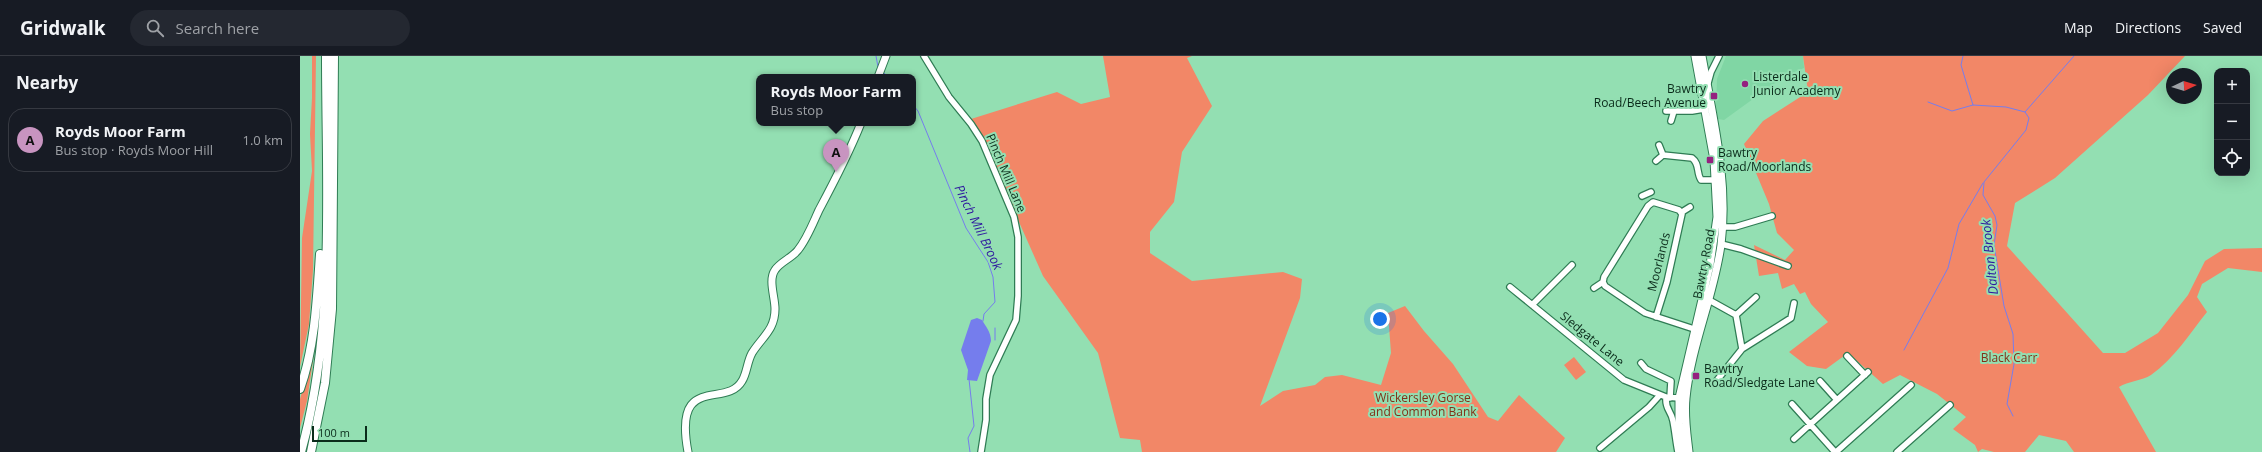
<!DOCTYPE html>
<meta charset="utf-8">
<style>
:root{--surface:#171b24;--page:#242831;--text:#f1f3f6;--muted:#9ea1a6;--line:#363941;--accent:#c894c0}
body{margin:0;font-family:"Open Sans",sans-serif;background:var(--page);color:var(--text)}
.controls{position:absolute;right:12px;top:12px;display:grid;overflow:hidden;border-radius:8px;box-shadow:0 4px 16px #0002}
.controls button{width:36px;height:36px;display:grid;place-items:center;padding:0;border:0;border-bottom:1px solid var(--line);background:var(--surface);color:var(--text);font:20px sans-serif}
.compass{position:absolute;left:1866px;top:12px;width:36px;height:36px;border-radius:50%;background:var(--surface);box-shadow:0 4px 16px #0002;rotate:86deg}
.scale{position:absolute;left:12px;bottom:10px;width:55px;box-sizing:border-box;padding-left:4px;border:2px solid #0a2b1a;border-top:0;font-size:11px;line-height:14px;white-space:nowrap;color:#0a2b1a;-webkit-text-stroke:3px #93dfb2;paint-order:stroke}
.you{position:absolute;left:1080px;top:263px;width:14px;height:14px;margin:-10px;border:3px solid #fff;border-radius:50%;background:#1a73e8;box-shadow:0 0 0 6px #1a73e833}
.badge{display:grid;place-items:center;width:26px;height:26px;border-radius:50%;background:var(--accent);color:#111;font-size:13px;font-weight:700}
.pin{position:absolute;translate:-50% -33px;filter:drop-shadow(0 1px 2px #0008)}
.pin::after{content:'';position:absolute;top:21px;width:14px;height:12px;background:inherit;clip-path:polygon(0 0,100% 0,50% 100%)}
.popup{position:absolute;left:456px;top:18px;width:160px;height:52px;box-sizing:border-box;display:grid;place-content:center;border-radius:8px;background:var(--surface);filter:drop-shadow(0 1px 3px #0005);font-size:13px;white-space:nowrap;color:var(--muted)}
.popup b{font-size:15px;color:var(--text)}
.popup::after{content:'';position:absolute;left:50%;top:100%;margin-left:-8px;border:8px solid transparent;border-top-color:var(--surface)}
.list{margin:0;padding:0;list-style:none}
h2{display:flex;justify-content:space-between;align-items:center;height:52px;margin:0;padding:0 16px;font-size:17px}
h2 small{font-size:13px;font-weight:400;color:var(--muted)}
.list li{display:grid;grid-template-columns:26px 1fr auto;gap:12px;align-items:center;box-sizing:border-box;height:64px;margin:0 8px 8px;padding:0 8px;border:1px solid var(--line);border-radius:16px}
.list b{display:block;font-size:15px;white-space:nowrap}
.list p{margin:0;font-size:13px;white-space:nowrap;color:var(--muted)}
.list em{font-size:13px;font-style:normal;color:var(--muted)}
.icon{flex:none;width:22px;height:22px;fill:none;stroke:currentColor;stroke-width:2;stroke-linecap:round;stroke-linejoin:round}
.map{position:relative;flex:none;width:1962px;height:396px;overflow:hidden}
header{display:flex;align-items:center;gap:24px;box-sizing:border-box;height:56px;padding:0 20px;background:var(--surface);border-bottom:1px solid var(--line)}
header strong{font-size:19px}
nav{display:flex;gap:22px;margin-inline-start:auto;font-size:14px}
.search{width:280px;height:36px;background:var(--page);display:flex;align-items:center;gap:10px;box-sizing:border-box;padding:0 14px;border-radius:22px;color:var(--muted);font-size:15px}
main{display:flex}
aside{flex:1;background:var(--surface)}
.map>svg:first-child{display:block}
</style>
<header>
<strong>Gridwalk</strong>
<div class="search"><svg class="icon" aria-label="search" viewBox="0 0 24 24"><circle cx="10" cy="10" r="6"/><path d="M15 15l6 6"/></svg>Search here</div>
<nav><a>Map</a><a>Directions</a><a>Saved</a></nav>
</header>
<main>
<aside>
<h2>Nearby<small></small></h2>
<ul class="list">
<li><span class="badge">A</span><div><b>Royds Moor Farm</b><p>Bus stop · Royds Moor Hill</p></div><em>1.0 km</em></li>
</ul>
</aside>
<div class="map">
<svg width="1962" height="396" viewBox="0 0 1962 396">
<rect width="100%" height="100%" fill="#93dfb2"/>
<path fill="#80d6a4" d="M1426,0h77l1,12 -19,8 -61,44 -6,-1 -2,-13 1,-27z"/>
<path fill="#f28767" d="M12,0h4l-3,214 -4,54 -9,43 2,-129 10,-67 -2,-37 2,-36z
M803,0h89l-5,2 25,48 -30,46 -8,50 -24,30v21l42,28 91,-9 19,7 -2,19 -40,108 23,-15 32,-6 10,-8 17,-2 39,10 10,-32 -3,-40 17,-7 19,25 29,33 35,53 10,4 21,-26 46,43 -9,14h-414l-2,-12 -20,-2 -22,-85 -55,-77 -64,-144 -8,-13 86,-27 24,12 29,-7z
M1503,0h382l-37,39 -93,83 -40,25 -8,43 96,107h22l33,-20 30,-38 17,-34 19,-12 38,-1v24l-34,-4 -26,16 -5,13 10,15c-17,21 -33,47 -56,63 -9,6 -23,6 -32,12l37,65h-82l-8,-11 -27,-6 -14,17h-31l-12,-3 -4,3 -3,-7 -22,-16 13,-12 -29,-23 -37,-19 -17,9 -35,-31 -22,16 -19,-3 -18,-14 39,-30 -17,-18 -6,-12 -5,2 -6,-10 -12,5 -4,-16 -19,3 -5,-31 31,15 9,-10 -17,-17 -8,-29 -25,-60 19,-23 45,-29z
M15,291l-8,54 -7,27v-29z
M1274,301l12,15 -10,8 -12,-15z"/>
<path fill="#757ded" d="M677,262l5,2c4,7 9,12 9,21l-14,40 -10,-1 1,-10 -7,-20 10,-30z"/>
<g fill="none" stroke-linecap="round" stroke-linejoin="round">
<path stroke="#757ded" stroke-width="1" d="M576,0l2,11
M1663,0l-2,9 12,40
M583,16l5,5
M1628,46l24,9 21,-6 33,2 19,5
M613,49l5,6 48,117 22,34 5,15 2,25 -11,12 -1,7
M695,284v-12
M1604,294l44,-82 11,-44 24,-41
M669,323l5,47 -6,12 2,14
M1713,360l-6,-12 7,-40 -1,-30 -9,-28 -10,-61 3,-20 -2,-9 -12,-21 1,-13 42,-52 3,-12 -4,-6 49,-56"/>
<defs>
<path id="minor" d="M624,0l25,41 22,27 11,17 32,76 4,20v59l-2,24 -26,55 -4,24v21l-5,32
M1408,27l3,-11 8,-16
M1366,55h26l12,-2
M1371,65l3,-10
M1359,89l4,10 29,3c8,6 4,14 9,22h17
M1356,105l7,-6
M1342,140l9,-4
M1382,156l8,-5
M1422,171h13l37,-11
M1421,188l20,5 47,17
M1210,231l114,93 42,17
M1294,232l9,-6
M1409,244l27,15 6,34 -28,35
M1232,249l40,-40
M1436,259l20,-18
M1356,261l11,-35 15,-68 -3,-4 -26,-8 -5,4 -44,71 -1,5 2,4 40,27 49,16 4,-2
M1442,293l49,-31 3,-15
M1547,300l18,19
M1341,307l5,6 25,12 -1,17
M1520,325l17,19
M1492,348l43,48
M1494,383l74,-67
M1300,392l49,-41 10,-11
M1378,396c-2,-10 -3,-21 -5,-31 -2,-11 -8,-11 -7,-24l13,1
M1536,396l75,-67
M1597,396l53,-47"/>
<path id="major" d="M578,21l8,-21
M388,396c-15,-80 38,-43 54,-71 5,-8 5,-19 10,-28 10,-16 23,-23 23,-44 0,-12 -7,-29 0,-39 5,-8 17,-12 23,-20 9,-11 15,-27 21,-40 15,-28 30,-57 42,-87
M1383,396l-4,-28v-26l31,-133 7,-48 -3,-57 -19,-104
M1389,396c-2,-18 -5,-36 -3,-54 5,-52 28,-102 35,-153 8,-64 -8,-127 -19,-189"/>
<path id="highway" d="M0,333c15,-43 17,-90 20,-135
M1,396c35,-126 25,-266 25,-396
M11,396l14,-69 7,-74 2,-253"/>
</defs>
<use href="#minor" stroke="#2f7c54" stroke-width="8"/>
<use href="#major" stroke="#2f7c54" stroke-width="9"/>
<use href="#highway" stroke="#2f7c54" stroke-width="10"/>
<use href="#minor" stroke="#fff" stroke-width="5.5"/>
<use href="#major" stroke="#fff" stroke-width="7"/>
<use href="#highway" stroke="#fff" stroke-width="8"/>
</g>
<g fill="#95217f" stroke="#93dfb2" stroke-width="1.5">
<circle cx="1445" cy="28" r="4"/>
<rect x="1410" y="36" width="8" height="8" rx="2"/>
<rect x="1406" y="100" width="8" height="8" rx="2"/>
<rect x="1392" y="316" width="8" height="8" rx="2"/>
</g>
<g text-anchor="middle" stroke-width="4" stroke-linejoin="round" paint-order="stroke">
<g font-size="12" fill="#0a2b1a" stroke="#93dfb2" text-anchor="start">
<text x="1453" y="25">Listerdale<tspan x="1453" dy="14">Junior Academy</tspan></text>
<text x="1406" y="37" text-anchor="end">Bawtry<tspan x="1406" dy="14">Road/Beech Avenue</tspan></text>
<text x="1418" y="101">Bawtry<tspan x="1418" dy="14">Road/Moorlands</tspan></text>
<text x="1404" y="317">Bawtry<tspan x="1404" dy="14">Road/Sledgate Lane</tspan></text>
</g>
<g font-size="12" fill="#0a2b1a" stroke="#93dfb2">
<text transform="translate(706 117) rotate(67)" y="4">Pinch Mill Lane</text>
<text transform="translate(1359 206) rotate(-76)" y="4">Moorlands</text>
<text transform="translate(1404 208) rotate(-79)" y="4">Bawtry Road</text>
<text transform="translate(1292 283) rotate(39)" y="4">Sledgate Lane</text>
</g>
<g font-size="12" fill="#813118" stroke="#93dfb2">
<text x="1709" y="306">Black Carr</text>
<text x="1123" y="346">Wickersley Gorse<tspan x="1123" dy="14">and Common Bank</tspan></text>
</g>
<g font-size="13" font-style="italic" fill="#2f1a9f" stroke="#93dfb2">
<text transform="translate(679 171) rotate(64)" y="5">Pinch Mill Brook</text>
<text transform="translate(1689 201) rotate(-96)" y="5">Dalton Brook</text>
</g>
</g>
</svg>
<div class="controls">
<button>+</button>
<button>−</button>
<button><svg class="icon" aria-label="locate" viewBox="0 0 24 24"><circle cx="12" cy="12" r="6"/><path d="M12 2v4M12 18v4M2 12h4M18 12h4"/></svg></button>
</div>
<svg class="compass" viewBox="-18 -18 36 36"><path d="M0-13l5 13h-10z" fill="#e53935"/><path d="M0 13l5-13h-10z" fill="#9ea1a6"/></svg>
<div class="scale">100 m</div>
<div class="you"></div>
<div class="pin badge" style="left:536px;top:116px">A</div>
<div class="popup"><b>Royds Moor Farm</b>Bus stop</div>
</div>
</main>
